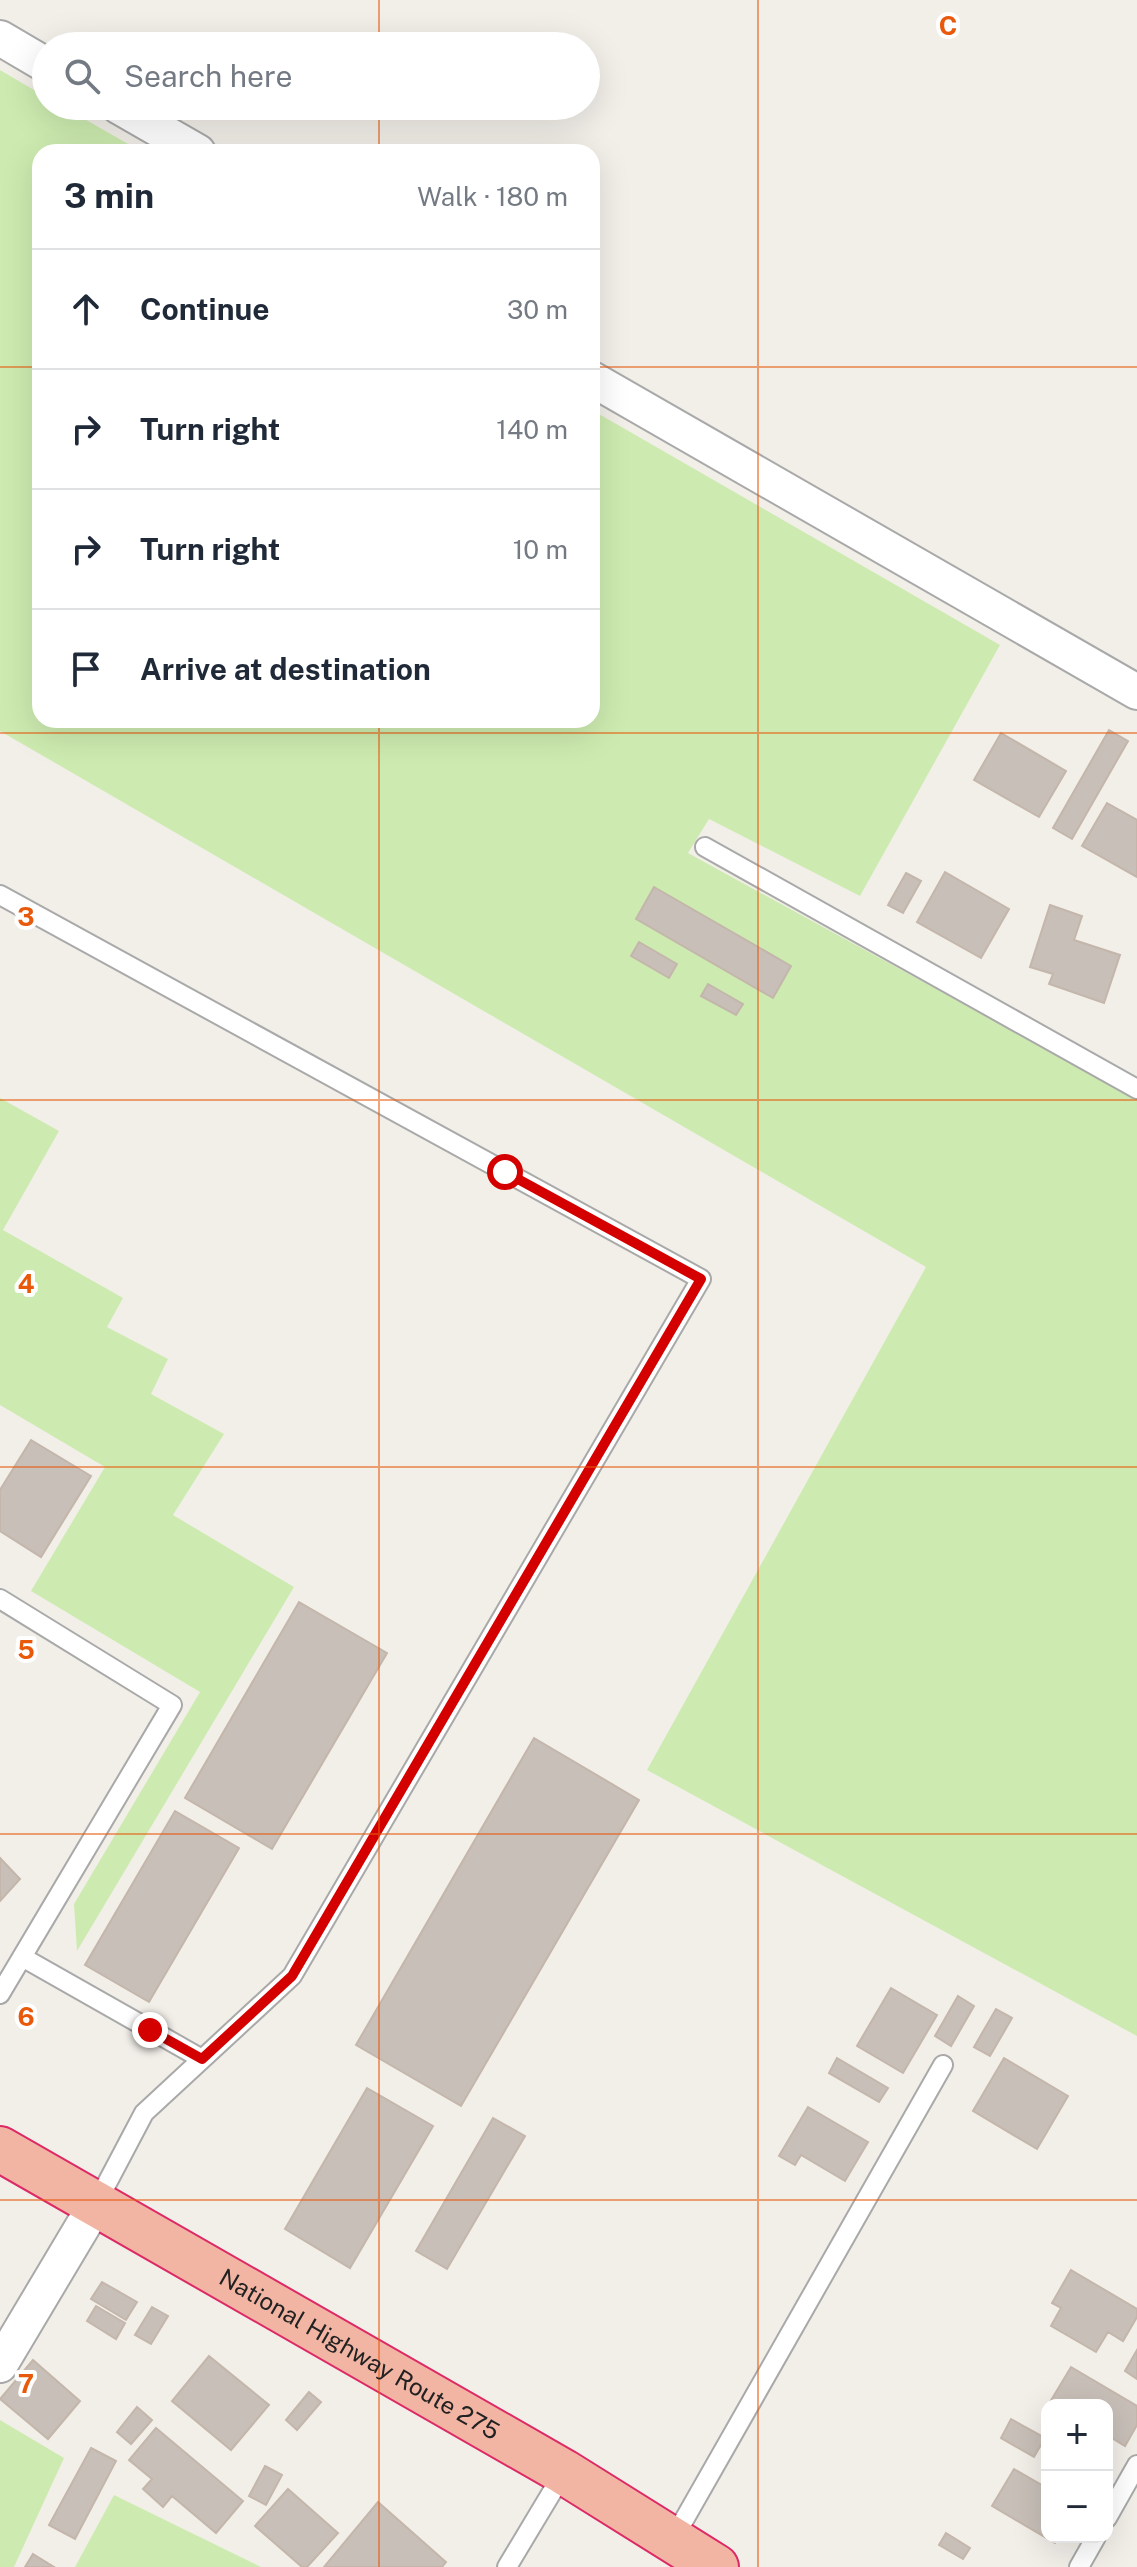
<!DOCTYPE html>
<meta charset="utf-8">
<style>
:root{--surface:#fff;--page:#f6f6f7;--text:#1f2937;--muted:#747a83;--line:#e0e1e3}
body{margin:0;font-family:"Public Sans",sans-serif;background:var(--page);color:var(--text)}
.controls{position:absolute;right:24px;bottom:24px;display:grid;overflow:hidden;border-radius:16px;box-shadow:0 8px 32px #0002}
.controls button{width:72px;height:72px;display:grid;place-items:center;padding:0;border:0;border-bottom:2px solid var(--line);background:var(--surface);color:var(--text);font:40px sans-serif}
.stop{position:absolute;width:24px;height:24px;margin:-18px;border:6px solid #d40000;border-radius:50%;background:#fff}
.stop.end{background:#d40000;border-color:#fff;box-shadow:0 2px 8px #0008}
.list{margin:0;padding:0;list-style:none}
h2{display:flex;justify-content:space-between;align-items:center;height:104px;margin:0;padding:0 32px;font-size:34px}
h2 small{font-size:26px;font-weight:400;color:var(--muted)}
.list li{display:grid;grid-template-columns:52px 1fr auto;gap:24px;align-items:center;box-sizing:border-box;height:120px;padding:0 32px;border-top:2px solid var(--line)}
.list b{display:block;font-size:30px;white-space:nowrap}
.list em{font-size:26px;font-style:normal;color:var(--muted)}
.icon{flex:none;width:44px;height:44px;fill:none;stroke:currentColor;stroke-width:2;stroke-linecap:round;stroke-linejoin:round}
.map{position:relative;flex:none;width:1137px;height:2567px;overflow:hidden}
.search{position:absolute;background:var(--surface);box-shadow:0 8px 32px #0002;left:32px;top:32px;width:568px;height:88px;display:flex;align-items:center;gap:20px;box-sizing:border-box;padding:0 28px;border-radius:44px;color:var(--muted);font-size:30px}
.panel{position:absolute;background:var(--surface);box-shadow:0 8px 32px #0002;left:32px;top:144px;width:568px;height:584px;border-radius:24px}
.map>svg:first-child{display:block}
</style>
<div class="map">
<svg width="1137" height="2567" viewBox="0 0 1137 2567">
<rect width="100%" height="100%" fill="#f2efe9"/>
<path fill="#cdebb0" d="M0,70l46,27v9h16l80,46h-102v568h552v-310l408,235 -140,251 -151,-77 -21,34 449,246v937l-490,-266 279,-503 -926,-536z
M0,1098l59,33 -56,99 120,68 -16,29 61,32 -17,35 73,40 -51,81 121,72 -217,364 -3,-47 126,-212 -169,-101 74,-124 -105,-62z
M0,2420l64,38 -50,109h-14z
M114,2495l147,72h-186z"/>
<path fill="#c7bfb8" stroke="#c4b6ab" stroke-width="2" d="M1109,730l19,11 -56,98 -19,-11z
M1001,733l65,38 -27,46 -65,-37z
M1107,803l30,17v57l-55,-31z
M945,872l64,37 -28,49 -64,-36z
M906,873l15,8 -18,32 -15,-8z
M654,887l137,79 -18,32 -137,-79z
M1050,905l32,11 -8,24 46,15 -16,48 -55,-19 4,-10 -23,-7z
M639,942l38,22 -8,14 -38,-22z
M708,984l35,20 -7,11 -35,-19z
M31,1440l60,36 -50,81 -41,-26v-41z
M299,1602l88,51 -115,196 -87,-51z
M534,1738l105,62 -178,306 -105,-61z
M175,1811l64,37 -90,154 -64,-37z
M0,1858l20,21 -20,22z
M891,1988l46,27 -34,58 -46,-27z
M958,1996l16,10 -23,40 -16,-10z
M996,2009l16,9 -22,38 -16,-9z
M837,2058l51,30 -9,14 -50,-29z
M1004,2058l64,38 -31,53 -64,-38z
M367,2088l66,38 -83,142 -65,-39z
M808,2107l60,35 -23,39 -44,-26 -6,10 -16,-9z
M493,2118l32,18 -78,133 -31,-18z
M1071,2270l66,39v8l-14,24 -15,-9 -12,20 -45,-26 10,-18 -9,-5z
M102,2282l35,20 -11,18 -35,-21z
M96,2306l29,17 -9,16 -29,-18z
M152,2307l16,9 -17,28 -16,-9z
M1137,2350v29l-12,-8z
M209,2356l60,49 -38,45 -59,-49z
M33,2360l47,41 -32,38 -48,-40z
M1071,2367l66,39v19l-12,21 -18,-11v-30l-57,-3z
M309,2392l12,10 -24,28 -11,-10z
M137,2407l15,13 -21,24 -14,-12z
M1011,2419l34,19 -11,19 -33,-19z
M156,2428l87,73 -27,32 -44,-37 -9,11 -20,-18 9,-10 -23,-19z
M91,2448l25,13 -41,78 -26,-14z
M265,2466l17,9 -16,30 -17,-9z
M1014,2469l33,19v49h12l-4,6 -63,-37z
M288,2489l50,44 -31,34h-5l-47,-41z
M378,2502l68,60 -4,5h-118z
M946,2533l24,15 -7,11 -24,-14z
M33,2554l21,13h-29z"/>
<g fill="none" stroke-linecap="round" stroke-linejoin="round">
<defs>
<path id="service" d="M705,847l432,242
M0,895l701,384 -409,697 -148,137 -48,91
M0,1599l172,106 -172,289
M22,1957l180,102
M1107,2518l30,-53
M672,2541l271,-476
M507,2567l57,-95
M1079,2567l17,-30"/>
<path id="minor" d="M0,38l46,27
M118,106l80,46
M592,379l545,313
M0,2365l96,-161"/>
<g id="trunk">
<path id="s1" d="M0,2149l564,323 152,95"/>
</g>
</defs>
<use href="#service" stroke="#a9a9a9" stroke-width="22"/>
<use href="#minor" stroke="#a9a9a9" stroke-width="38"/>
<use href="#trunk" stroke="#dc2a67" stroke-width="48"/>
<use href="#service" stroke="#fff" stroke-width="18"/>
<use href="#minor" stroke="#fff" stroke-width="34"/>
<use href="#trunk" stroke="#f2b4a3" stroke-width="44"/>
</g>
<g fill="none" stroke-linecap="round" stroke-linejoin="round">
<path stroke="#d40000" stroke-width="10" d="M150,2030l52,29 90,-83 409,-697 -196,-107"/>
</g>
<path fill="none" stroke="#e8590c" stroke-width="2" stroke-opacity="0.55" d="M379,0v46M758,0v2567M379,106v46M0,367h40M592,367h545M379,720v1847M0,733h1137M0,1100h1137M0,1467h1137M0,1834h1137M0,2200h1137"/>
<g text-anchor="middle" stroke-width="8" stroke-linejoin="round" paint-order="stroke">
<g font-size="24" fill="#222" stroke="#fff">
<text dy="8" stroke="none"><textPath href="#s1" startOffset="414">National Highway Route 275</textPath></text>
</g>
</g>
<g font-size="26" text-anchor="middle" font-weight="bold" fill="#e8590c" stroke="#fff" stroke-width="8" stroke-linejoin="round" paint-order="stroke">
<text x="948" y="35">C</text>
<text x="26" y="926">3</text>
<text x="26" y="1293">4</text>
<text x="26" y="1659">5</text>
<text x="26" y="2026">6</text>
<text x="26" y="2393">7</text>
</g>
</svg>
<div class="controls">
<button>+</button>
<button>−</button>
</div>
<div class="stop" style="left:505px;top:1172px"></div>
<div class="stop end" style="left:150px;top:2030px"></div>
<div class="search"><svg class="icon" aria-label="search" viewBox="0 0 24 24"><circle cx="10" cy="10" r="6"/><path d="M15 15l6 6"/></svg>Search here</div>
<section class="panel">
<h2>3 min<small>Walk · 180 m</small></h2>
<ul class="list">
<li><svg class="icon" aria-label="ahead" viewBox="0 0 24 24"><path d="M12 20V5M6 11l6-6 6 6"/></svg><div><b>Continue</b></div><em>30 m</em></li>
<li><svg class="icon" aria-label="right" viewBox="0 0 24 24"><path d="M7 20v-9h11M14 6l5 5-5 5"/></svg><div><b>Turn right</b></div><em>140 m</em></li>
<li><svg class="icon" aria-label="right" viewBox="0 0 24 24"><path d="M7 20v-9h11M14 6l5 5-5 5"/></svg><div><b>Turn right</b></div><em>10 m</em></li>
<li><svg class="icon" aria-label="arrive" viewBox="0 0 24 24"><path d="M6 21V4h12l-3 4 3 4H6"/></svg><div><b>Arrive at destination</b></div></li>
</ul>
</section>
</div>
